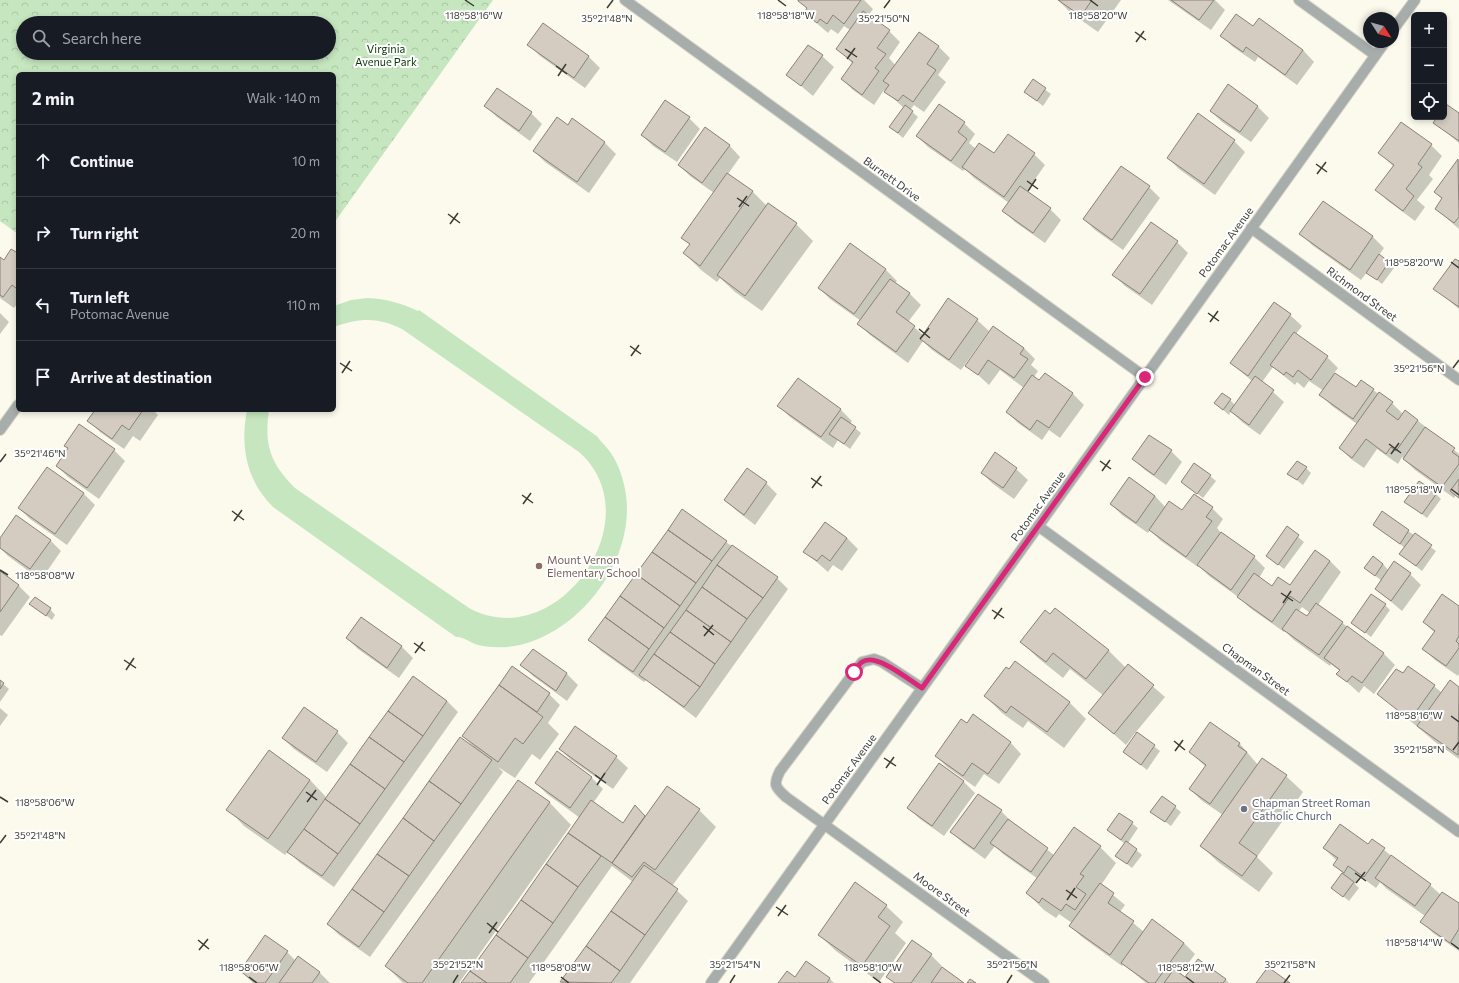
<!DOCTYPE html>
<meta charset="utf-8">
<style>
:root{--surface:#171b24;--page:#242831;--text:#f1f3f6;--muted:#9ea1a6;--line:#363941}
body{margin:0;font-family:Commissioner,sans-serif;background:var(--page);color:var(--text)}
.controls{position:absolute;right:12px;top:12px;display:grid;overflow:hidden;border-radius:6px;box-shadow:0 2px 6px #0003}
.controls button{width:36px;height:36px;display:grid;place-items:center;padding:0;border:0;border-bottom:1px solid var(--line);background:var(--surface);color:var(--text);font:20px sans-serif}
.compass{position:absolute;left:1363px;top:12px;width:36px;height:36px;border-radius:50%;background:var(--surface);box-shadow:0 2px 6px #0003;rotate:126deg}
.stop{position:absolute;width:12px;height:12px;margin:-9px;border:3px solid #db2777;border-radius:50%;background:#fff}
.stop.end{background:#db2777;border-color:#fff;box-shadow:0 1px 4px #0008}
.list{margin:0;padding:0;list-style:none}
h2{display:flex;justify-content:space-between;align-items:center;height:52px;margin:0;padding:0 16px;font-size:17px}
h2 small{font-size:13px;font-weight:400;color:var(--muted)}
.list li{display:grid;grid-template-columns:26px 1fr auto;gap:12px;align-items:center;box-sizing:border-box;height:72px;padding:0 16px;border-top:1px solid var(--line)}
.list b{display:block;font-size:15px;white-space:nowrap}
.list p{margin:0;font-size:13px;white-space:nowrap;color:var(--muted)}
.list em{font-size:13px;font-style:normal;color:var(--muted)}
.icon{flex:none;width:22px;height:22px;fill:none;stroke:currentColor;stroke-width:2;stroke-linecap:round;stroke-linejoin:round}
.map{position:relative;flex:none;width:1459px;height:983px;overflow:hidden}
.search{position:absolute;background:var(--surface);box-shadow:0 2px 6px #0003;left:16px;top:16px;width:320px;height:44px;display:flex;align-items:center;gap:10px;box-sizing:border-box;padding:0 14px;border-radius:22px;color:var(--muted);font-size:15px}
.panel{position:absolute;background:var(--surface);box-shadow:0 2px 6px #0003;left:16px;top:72px;width:320px;height:340px;border-radius:6px}
.map>svg:first-child{display:block}
</style>
<div class="map">
<svg width="1459" height="983" viewBox="0 0 1459 983">
<defs>
<pattern id="park-crowns" width="20" height="18" patternUnits="userSpaceOnUse"><rect width="20" height="18" fill="#c5e6bf"/><path d="M2 6a3 3 0 1 1 6 0M12 15a3 3 0 1 1 6 0" fill="none" stroke="#aac6a5"/></pattern>
</defs>
<rect width="100%" height="100%" fill="#fcfaec"/>
<path fill="url(#park-crowns)" fill-rule="evenodd" d="M0,0h493l-159,223v-149h-316v160l-18,-13zM23,23h306v30h-306z"/>
<path fill="#c5e6bf" d="M368,298c19,1 33,5 50,13l1,-1 179,127c1,3 6,7 9,11 10,12 15,26 18,41 13,66 -41,141 -105,156 -13,3 -29,3 -42,0 -7,-2 -16,-9 -22,-8l-183,-130c-27,-27 -33,-61 -26,-97h22c-5,35 1,53 26,78l174,120c88,48 185,-90 110,-156l-177,-123c-25,-12 -42,-11 -68,-2v-21l17,-6z"/>
<path fill="#0003" fill-rule="evenodd" d="M800,0h64l9,9 -5,7 21,15 11,11 -11,16 7,8 23,-33 20,14 11,11 -12,17 8,7 -22,30 -10,-7 -4,5 8,7 -15,21 -13,-11 14,-19 -20,-18 -10,15 -21,-15 -11,-11 11,-15 -16,-15 13,-19 -6,-4 -6,8 -7,-5 -3,4 -23,-20 3,-3z
M1058,0h63l-23,32 -27,-19z
M1168,0h47l10,10 -14,20z
M1259,20l44,30 11,12 -17,23 -39,-28 -3,5 -22,-15 -11,-11 31,-8z
M543,25l46,32 11,11 -15,20 -45,-32 -11,-11z
M808,46l14,10 12,11 -21,29 -25,-21z
M1033,81l18,13 -8,12 -18,-14z
M939,105l25,18 11,11 -6,9 7,6 18,6 40,-1 11,11 -19,27 24,17 11,11 -16,23 -30,-21 -11,-11 5,-8 -35,-25 -9,-9 -2,2 -35,-24 -11,-11z
M486,106l45,7 11,11 -12,17 -33,-24z
M1258,107l11,11 -18,24 -29,-20 -11,-11z
M1444,109l15,6v28l-25,-21 4,-5h6z
M689,118l11,11 -23,33 -24,-16 -11,-11z
M573,120l32,23 11,11 -27,39 -44,-31 -11,-11 34,-24z
M1234,141l11,11 -30,43 -36,-26 -11,-11z
M729,145l11,12 -12,17 25,18 14,14 29,18 17,17 -51,70 -27,-19 -15,-14 -3,4 -16,-12 -17,-17 6,-8 -8,-7 32,-45 -24,-17 -11,-11z
M1431,145l11,11 -13,19 4,4 -16,21 8,7 -10,14 -27,-20 -11,-11 16,-24 -13,-13z
M1458,160l1,1v68l-23,-20 7,-9 -8,-8z
M1149,187l11,11 -37,52 -28,-20 -11,-11z
M1323,202l50,35 11,11 -5,7 15,13 -12,16 -15,-12 -6,8 -49,-35 -11,-11z
M1177,242l11,11 -36,52 -27,-19 -11,-11z
M850,244l36,26 11,11 -2,2 15,11 11,11 -13,17 15,13 54,-15 12,11 -28,39 -29,-20 -9,-9 -15,22 -38,-28 -11,-11 2,-3 -31,-22 -11,-11z
M18,255v48l-4,5 -14,-10v-40l4,3z
M1459,263v46l-24,-20z
M1274,303l16,12 12,11 -6,8 31,23 11,11 -4,5 22,16 17,1 19,13 11,11 14,6 42,34v45l-3,-4 -2,3 -39,-28 -13,-13 -4,7 -21,-15 -13,19 -13,-9 -11,-11 17,-24 -25,-18 -11,-11 3,-4 -15,-10 -5,7 -7,-6 -2,3 -22,-18 -11,15 22,20 -24,33 -18,-13 -11,-11 -2,4 -14,-12 15,-3 5,5 17,-24 -21,-18z
M0,313l9,9 -9,12z
M1024,348l11,11 -4,6 7,6 -4,6 5,5 6,-8 28,20 11,11 -24,33 -11,-8 -7,10 -24,-17 -11,-11 17,-24 -24,-18 -11,15 -22,-20z
M798,379l43,31 11,11 -2,3 11,9 -11,16 -12,-9 -5,8 -43,-31 -11,-11z
M96,410h57l5,5 -18,26 -7,-5 -9,13 -24,-17 -11,-11z
M79,425l35,25 11,11 -26,38 -31,-22 -11,-11 12,-17 -4,-4z
M1171,451l11,11 -16,23 -21,-15 -12,-11z
M47,468l37,26 11,11 -28,40 -37,-26 -11,-11z
M1306,468l5,5 -8,12 -14,-11z
M1016,469l12,11 -14,19 -21,-15 -11,-11z
M1210,476l6,5 -13,17 -21,-16z
M1129,478l26,18 11,12 16,4 30,-4 11,11 -6,9 5,6 32,23 11,11 -6,10 13,9h18l40,-26 11,11 -23,33 66,49 11,11 -21,29 -10,-8 -5,7 -21,-19 2,-3 -9,-7 -1,2 -36,-26 -9,-9 -1,1 -34,-24 -9,-9 -32,-23 -10,-10 -1,1 -37,-26 -11,-11 -2,3 -26,-18 -11,-11zM1302,607l8,6 -3,5 -9,-6z
M766,483l11,11 -22,31 -18,-14 -12,-11z
M1436,494l5,5 -14,19 -21,-16z
M1383,513l53,38 -14,20 -22,-17 5,-6 -31,-23z
M1287,528l17,14 -20,27 -17,-13z
M847,538l11,11 -16,22 -9,-6 -5,7 -23,-20z
M0,540h50l11,11 -20,29 -33,-24 -8,-8z
M726,542l51,36 11,11 -92,129 -50,-38 -2,2 -43,-31 -11,-11z
M1383,564l6,7 21,3 11,11 -19,26 -26,-22 6,-8 -17,-13z
M0,572l19,14 11,11 -28,39 -2,-1z
M31,604l19,5 5,6 -3,5z
M1385,605l5,5 -19,27 -19,-15z
M1459,608v66l-1,2 -23,-16 -11,-11 11,-16 -11,-11z
M361,618l41,29 11,11 -14,20 -41,-29 -11,-11z
M1021,642l87,8 18,18 2,-3 37,32 -29,35 24,19 -13,19 -23,-18 13,-18 -2,-1 -9,12 -36,-32 14,-17 -34,-27 -7,9 -25,-20z
M533,650l34,24 11,11 -11,16 -34,-25 -11,-11z
M512,668l37,26 11,11 -12,18 11,11 -19,26 -8,-6 -17,24 -17,-11 5,5 -133,185 -31,-22 -11,-11 145,-178 -10,-10z
M1403,674l31,12 8,7 8,-12 9,7v71l-24,-17 -56,-48z
M413,677l34,24 11,11 -124,175 -34,-24 -12,-12 -3,4 -41,-29 -16,-17 82,-29 17,18z
M0,681l9,8 -9,13z
M985,696l84,6 17,17 -22,29 -36,-27 -5,7 -21,-15z
M0,708l8,7 -8,11z
M967,724l43,18 11,12 -22,30 -15,-10 -9,13 -28,-20 -11,-11z
M1211,724l29,20 18,21 5,-6 23,17 17,16 -46,65 16,16 -14,19 -41,-30 -17,-16 22,-31 -22,-15 -11,-11 16,-22 -16,-15z
M575,727l41,30 12,11 -15,21 -42,-29 -11,-11z
M337,732l11,11 -21,29 -33,-23 -11,-11z
M557,753l35,25 11,11 -10,14 30,21 12,-18 11,11 21,-30 32,23 17,17 -44,59 16,15 -58,82h-69l72,-101 -21,-16 -83,117h-66l117,-165 -33,-24 -11,-11z
M940,764l24,18 11,11 -31,43 -24,-17 -12,-11z
M518,781l32,22 21,22 -112,158h-56l-17,-17z
M1162,797l19,15 -10,14 -19,-14z
M1001,811l11,11 42,33 46,-8 16,16 -15,22 24,20 -5,7 24,20 40,11 11,11 -15,21 5,4h40l4,4h-83l-23,-19 -1,2 -40,-29 -12,-11 2,-3 -13,-9 -3,4 -12,-8 -17,-17 11,-14 -35,-25 -8,-8 -10,13 -22,-16 -11,-11z
M1120,814l18,14 -10,15 14,12 -10,13 -15,-12 8,-12 -17,-14z
M1372,840l23,19 35,26 11,10 18,10v46l-26,-18 -11,-11 3,-6 -38,-27 -7,-7 -4,6 -16,-12 -5,8 4,4 -10,13 -16,-13 10,-15 -9,-8 3,-4 -13,-13 44,-2z
M886,906l17,16 -8,11 11,10 -27,39 -43,-31 -17,-16z
M912,941l19,14 11,11 -1,2 22,15h-69l-7,-7z
M287,952l9,9 23,11 11,11h-77l-12,-12z
M807,962l23,17 4,4h-54l15,-5z"/>
<path fill="#d4ccc1" stroke="#8a8278" d="M798,0h63l-17,24 -11,-9 -6,9 -7,-5 -3,4 -13,-10 3,-5 -9,-7z
M1058,0h34l-11,16z
M1171,0h43l-15,20z
M863,11l27,19 -13,18 9,6 -11,14 4,3 -17,24 -21,-16 12,-17 -17,-13z
M1236,14l17,12 6,-8 44,32 -18,25 -39,-28 -3,5 -23,-16z
M543,23l46,33 -15,22 -47,-33z
M919,32l20,14 -12,18 9,6 -23,32 -10,-7 -5,6 -14,-9 5,-7 -6,-4z
M808,45l15,10 -22,31 -15,-11z
M1033,79l13,9 -9,13 -13,-9z
M1228,84l30,22 -18,26 -30,-21z
M497,88l35,24 -13,19 -35,-25z
M665,100l25,17 -25,35 -24,-17z
M939,104l26,18 -7,10 9,7 -16,22 -35,-25z
M1446,104l13,9v28l-26,-18 4,-6h7v-10z
M905,105l8,6 -15,22 -9,-6z
M1198,113l37,27 -31,44 -37,-26z
M557,117l11,8 4,-7 33,24 -28,40 -44,-31z
M1401,122l31,22 -14,20 4,3 -16,22 8,7 -11,15 -28,-21 19,-25 -16,-12z
M705,127l25,18 -28,38 -24,-18z
M1008,134l27,19 -31,44 -42,-30 17,-24 15,10z
M1458,159l1,58 -5,6 -19,-14 7,-11 -8,-6z
M1121,166l29,20 -38,54 -29,-21z
M727,173l26,18 -53,75 -17,-13 7,-9 -9,-6z
M1020,186l31,22 -18,25 -31,-22z
M1323,201l50,35 -23,34 -51,-36z
M768,203l29,20 -52,73 -28,-21z
M1151,222l27,19 -38,53 -28,-19z
M850,243l36,26 -32,45 -36,-26z
M11,249l7,4v31l-2,4 -4,-3 -9,12 -3,-2v-38l4,3z
M1379,254l10,8 -12,18 -11,-7z
M1455,259l4,2v46l-26,-18z
M890,279l20,14 -14,19 19,14 -19,26 -39,-28z
M948,298l30,21 -29,41 -29,-21z
M1274,302l17,12 -43,62 -18,-13z
M993,326l31,22 -4,6 8,5 -14,19 -26,-18 -10,15 -13,-9z
M1294,332l34,24 -17,24 -13,-10 -5,7 -7,-5 -2,3 -14,-10z
M1045,373l28,20 -24,35 -12,-8 -7,10 -24,-18 26,-37 7,5z
M1335,373l21,14 5,-7 13,9 -21,30 -34,-24z
M1255,376l19,14 -25,35 -19,-14z
M798,378l43,31 -20,28 -44,-31z
M1379,392l14,10 -7,9 12,9 7,-10 13,10 -22,31 -5,-4 -5,7 -20,-15 -14,19 -13,-10z
M1222,393l9,6 -8,11 -9,-7z
M95,410h48l-14,20 -7,-5 -10,14 -25,-18z
M841,417l15,10 -12,17 -15,-10z
M79,424l36,25 -28,39 -31,-22 12,-18 -4,-2z
M1425,427l30,21 -3,4 7,5v7l-17,23 -39,-28z
M1149,435l23,15 -18,25 -22,-16z
M995,452l22,16 -14,20 -22,-15z
M1297,461l10,6 -10,13 -10,-6z
M1194,463l17,12 -14,19 -16,-12z
M47,467l37,26 -29,41 -37,-26z
M747,468l20,14 -23,33 -20,-15z
M1129,477l26,19 -19,27 -26,-19z
M1459,479v19l-9,-7z
M1419,481l18,12 -15,21 -18,-12z
M1194,494l19,13 -7,10 6,4 -26,36 -37,-27 20,-29 13,9z
M682,509l45,32 -15,20 -44,-31z
M1382,511l27,19 -9,14 -27,-19z
M16,515l35,25 -21,29 -30,-21v-10z
M825,522l22,16 -17,23 -8,-6 -5,6 -14,-9z
M1287,526l12,9 -21,30 -12,-9z
M668,530l44,31 -16,22 -44,-31z
M1221,532l34,24 -24,34 -34,-25z
M1415,533l17,12 -16,21 -17,-12z
M732,545l46,32 -15,21 -46,-33z
M1315,550l15,11 -30,42 -10,-7 -18,26 -35,-25 17,-24 18,13 6,-9 12,8z
M652,552l44,31 -16,23 -44,-32z
M1373,556l10,8 -8,12 -11,-8z
M1394,561l17,12 -20,28 -16,-12z
M717,565l46,33 -16,21 -45,-32z
M0,571l19,14 -19,27z
M636,574l44,32 -16,22 -44,-32z
M702,587l45,32 -16,23 -45,-32z
M1371,594l15,10 -21,29 -14,-10z
M1442,594l17,12v30l-3,5 3,3v4l-13,18 -24,-17 13,-18 -12,-9z
M620,596l44,32 -15,21 -44,-32z
M35,597l16,11 -5,8 -17,-12z
M1316,603l27,19 -24,33 -37,-26 14,-20 11,7z
M1055,608l54,42 -23,29 -33,-26 -7,9 -26,-20 25,-32 5,4z
M686,610l45,32 -16,22 -45,-32z
M361,617l41,29 -15,22 -41,-30z
M605,617l44,32 -16,23 -45,-32z
M1347,626l37,27 -22,30 -10,-7 -5,6 -11,-8 4,-4 -16,-12z
M670,632l45,32 -15,23 -46,-33z
M533,649l34,24 -11,18 -36,-26z
M654,654l46,33 -16,20 -45,-32z
M1015,661l55,41 -23,30 -36,-26 -5,7 -22,-17 22,-29 3,2z
M1128,664l26,21 -40,49 -26,-21z
M512,666l38,27 -13,19 -38,-27z
M1408,666l27,19 -25,35 -33,-26 19,-25 7,4z
M413,676l34,25 -24,35 -35,-25z
M0,680l4,3 -4,6z
M1450,680l9,7 -1,68 -41,-29z
M499,685l44,32 -20,27 -8,-6 -17,24 -36,-26z
M304,707l34,24 -22,31 -34,-24z
M388,711l35,25 -19,26 -35,-25z
M973,714l38,28 -23,32 -16,-11 -9,13 -28,-20 26,-37 6,4z
M1210,722l30,21 -2,3 9,6 -37,52 -21,-15 17,-24 -17,-13z
M575,726l42,30 -16,23 -42,-30z
M1137,732l18,13 -14,20 -18,-13z
M369,737l35,25 -19,27 -35,-25z
M460,737l32,23 -31,44 -32,-23z
M269,750l41,30 -42,59 -42,-29z
M557,751l35,26 -22,31 -35,-25z
M1262,758l25,17 -48,68 18,13 -15,20 -42,-30z
M939,763l25,18 -32,45 -25,-18z
M350,764l35,25 -25,35 -35,-25z
M518,780l32,22 -128,181h-14l-23,-17z
M429,781l32,23 -27,37 -31,-23z
M667,786l33,23 -45,61 -11,-8 -12,15 -20,-14z
M978,794l24,16 -28,39 -24,-17z
M1162,796l14,10 -11,16 -15,-10z
M325,799l35,25 -22,30 -34,-25z
M591,800l32,23 12,-18 10,11 -33,47 -44,-30z
M1119,813l14,9 -12,18 -14,-10z
M403,818l31,23 -25,35 -32,-22z
M1008,819l40,29 -17,24 -41,-29z
M1340,824l28,20 4,-5 13,9 -21,29 -16,-11 -4,7 -11,-8 5,-7 -15,-10z
M1074,827l27,19 -21,28 4,2 -8,11 10,7 -11,16 -9,-6 -5,7 -19,-13 -3,5 -13,-10z
M304,829l34,25 -16,22 -35,-24z
M568,833l33,23 -23,31 -32,-23z
M1126,841l11,8 -10,15 -12,-8z
M377,854l32,22 -25,36 -32,-23z
M1391,855l40,29 -16,22 -40,-28z
M546,864l32,23 -25,36 -32,-23z
M644,865l34,24 -33,46 -34,-24z
M1342,873l12,9 -11,15 -12,-9z
M855,882l32,23 -9,12 12,9 -28,40 -44,-31z
M1100,883l14,10 -6,10 26,18 -24,34 -41,-29z
M352,889l32,23 -25,35 -32,-23z
M1442,892l17,11v26l-9,14 -30,-21z
M521,900l32,23 -25,35 -32,-23z
M611,911l34,24 -25,36 -34,-25z
M1152,919l32,24 -29,40h-6l-28,-20z
M265,935l23,16 -23,32h-9l-16,-12z
M496,935l32,23 -18,25h-23l-17,-12z
M912,940l20,14 -21,29h-16l-9,-6z
M586,946l34,25 -9,12 -51,-1z
M298,956l22,16 -8,11h-33z
M1198,959l28,20 -3,4h-59l10,-14 11,8z
M806,961l24,17 -3,5h-49l9,-12 8,6z
M942,967l22,16h-33z
M1268,967l22,16h-34z
M470,971l17,12h-26z
M970,979l6,4h-9z"/>
<g fill="none" stroke-linecap="round" stroke-linejoin="round">
<defs>
<path id="minor" d="M625,0l520,377
M1299,0l76,55
M1393,30l22,-30
M1251,228l208,152
M0,430l18,-25
M1038,526l421,306
M922,688l-40,-26 -8,-3 -12,3 -82,109c-7,14 -5,16 6,26l258,186
M711,983l674,-941"/>
</defs>
<use href="#minor" stroke="#d5d4c7" stroke-width="12"/>
<use href="#minor" stroke="#a7adab" stroke-width="10"/>
</g>
<g fill="none" stroke-linecap="round" stroke-linejoin="round">
<path stroke="#db2777" stroke-width="5" d="M854,672c2,-3 5,-8 8,-10 14,-10 47,18 60,26l223,-311"/>
</g>
<path fill="none" stroke="#3b3b35" stroke-width="1.5" d="M465,0l9,6M778,0l8,6M1090,0l8,6M607,8l6,-8M884,8l6,-8M1135,32l11,8M1136,42l8,-11M845,49l12,8M847,59l8,-11M556,66l11,8M558,76l8,-12M1316,164l11,8M1317,174l9,-12M1027,181l11,8M1028,191l8,-12M737,198l12,8M739,207l8,-11M448,214l12,9M450,224l8,-11M1451,262l8,6M1208,313l11,8M1210,322l8,-11M919,329l11,9M920,339l9,-11M630,346l11,8M631,356l8,-11M340,363l12,8M1453,368l6,-8M342,373l8,-12M1389,444l12,9M1391,454l8,-11M1100,461l11,8M0,462l6,-8M1102,471l8,-11M811,478l11,8M812,488l9,-12M1451,489l8,6M522,495l11,8M523,504l8,-11M232,511l12,9M234,521l8,-11M0,570l8,5M1281,593l12,8M1283,603l8,-12M992,610l12,8M994,619l8,-11M703,626l11,9M704,636l9,-11M414,643l11,8M415,653l8,-11M124,660l12,8M126,670l8,-12M1451,716l8,6M1174,741l11,9M1453,750l6,-8M1175,751l8,-11M884,758l12,8M886,768l8,-11M595,775l11,8M597,785l8,-12M306,792l11,8M0,797l8,5M307,802l9,-12M0,843l6,-8M1355,873l11,8M1356,883l9,-11M1066,890l11,8M1067,900l8,-12M776,907l12,8M778,916l8,-11M487,923l11,9M489,933l8,-11M198,940l11,9M1451,943l8,6M199,950l9,-11M249,977l8,6M561,977l8,6M873,977l8,6M1186,977l8,6M453,983l5,-8M730,983l5,-8M1007,983l5,-8M1284,983l6,-8"/>
<circle fill="#8d6e63" stroke="#fff" stroke-width="1.5" cx="539" cy="566" r="4"/>
<circle fill="#6b7280" stroke="#fff" stroke-width="1.5" cx="1244" cy="809" r="4"/>
<g text-anchor="middle" stroke-width="4" stroke-linejoin="round" paint-order="stroke">
<g font-size="11" fill="#0a3304" stroke="#fff">
<text x="386" y="53">Virginia<tspan x="386" dy="13">Avenue Park</tspan></text>
</g>
<g font-size="11" fill="#3b3b35" stroke="#fff">
<text transform="translate(892 179) rotate(36)" y="4">Burnett Drive</text>
<text transform="translate(1226 242) rotate(-54)" y="4">Potomac Avenue</text>
<text transform="translate(1362 294) rotate(36)" y="4">Richmond Street</text>
<text transform="translate(1038 506) rotate(-54)" y="4">Potomac Avenue</text>
<text transform="translate(1256 669) rotate(36)" y="4">Chapman Street</text>
<text transform="translate(849 769) rotate(-54)" y="4">Potomac Avenue</text>
<text transform="translate(942 894) rotate(36)" y="4">Moore Street</text>
</g>
<g font-size="11" fill="#785e54" stroke="#fff" text-anchor="start">
<text x="547" y="564">Mount Vernon<tspan x="547" dy="13">Elementary School</tspan></text>
</g>
<g font-size="11" fill="#5b616d" stroke="#fff" text-anchor="start">
<text x="1252" y="807">Chapman Street Roman<tspan x="1252" dy="13">Catholic Church</tspan></text>
</g>
</g>
<g font-size="10" text-anchor="middle" fill="#3b3b35" stroke="#fff" stroke-width="4" stroke-linejoin="round" paint-order="stroke">
<text x="474" y="19">118°58'16"W</text>
<text x="786" y="19">118°58'18"W</text>
<text x="1098" y="19">118°58'20"W</text>
<text x="607" y="22">35°21'48"N</text>
<text x="884" y="22">35°21'50"N</text>
<text x="1414" y="266">118°58'20"W</text>
<text x="1419" y="372">35°21'56"N</text>
<text x="40" y="457">35°21'46"N</text>
<text x="1414" y="493">118°58'18"W</text>
<text x="45" y="579">118°58'08"W</text>
<text x="1414" y="719">118°58'16"W</text>
<text x="1419" y="753">35°21'58"N</text>
<text x="45" y="806">118°58'06"W</text>
<text x="40" y="839">35°21'48"N</text>
<text x="1414" y="946">118°58'14"W</text>
<text x="458" y="968">35°21'52"N</text>
<text x="735" y="968">35°21'54"N</text>
<text x="1012" y="968">35°21'56"N</text>
<text x="1290" y="968">35°21'58"N</text>
<text x="249" y="971">118°58'06"W</text>
<text x="561" y="971">118°58'08"W</text>
<text x="873" y="971">118°58'10"W</text>
<text x="1186" y="971">118°58'12"W</text>
</g>
</svg>
<div class="controls">
<button>+</button>
<button>−</button>
<button><svg class="icon" aria-label="locate" viewBox="0 0 24 24"><circle cx="12" cy="12" r="6"/><path d="M12 2v4M12 18v4M2 12h4M18 12h4"/></svg></button>
</div>
<svg class="compass" viewBox="-18 -18 36 36"><path d="M0-13l5 13h-10z" fill="#e53935"/><path d="M0 13l5-13h-10z" fill="#9ea1a6"/></svg>
<div class="stop" style="left:854px;top:672px"></div>
<div class="stop end" style="left:1145px;top:377px"></div>
<div class="search"><svg class="icon" aria-label="search" viewBox="0 0 24 24"><circle cx="10" cy="10" r="6"/><path d="M15 15l6 6"/></svg>Search here</div>
<section class="panel">
<h2>2 min<small>Walk · 140 m</small></h2>
<ul class="list">
<li><svg class="icon" aria-label="ahead" viewBox="0 0 24 24"><path d="M12 20V5M6 11l6-6 6 6"/></svg><div><b>Continue</b></div><em>10 m</em></li>
<li><svg class="icon" aria-label="right" viewBox="0 0 24 24"><path d="M7 20v-9h11M14 6l5 5-5 5"/></svg><div><b>Turn right</b></div><em>20 m</em></li>
<li><svg class="icon" aria-label="left" viewBox="0 0 24 24"><path d="M17 20v-9H6M10 6l-5 5 5 5"/></svg><div><b>Turn left</b><p>Potomac Avenue</p></div><em>110 m</em></li>
<li><svg class="icon" aria-label="arrive" viewBox="0 0 24 24"><path d="M6 21V4h12l-3 4 3 4H6"/></svg><div><b>Arrive at destination</b></div></li>
</ul>
</section>
</div>
